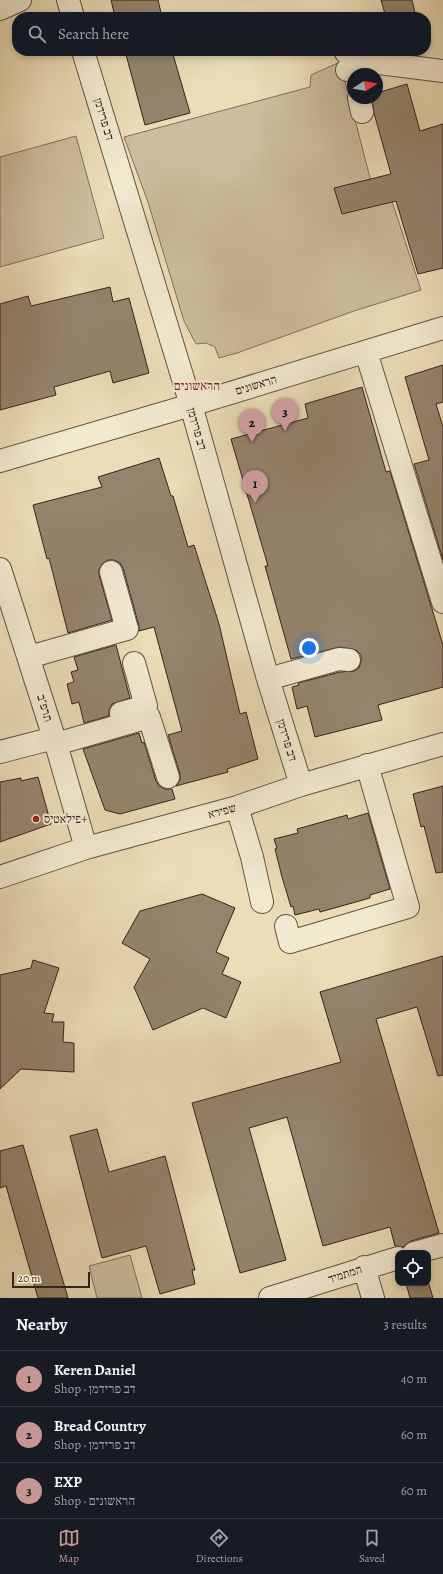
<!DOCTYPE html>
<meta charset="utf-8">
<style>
:root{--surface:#171b24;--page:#242831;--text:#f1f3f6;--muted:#9ea1a6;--line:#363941;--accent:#c59692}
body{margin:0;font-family:Alegreya,"Frank Ruhl Libre",serif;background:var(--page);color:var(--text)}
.controls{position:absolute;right:12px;bottom:12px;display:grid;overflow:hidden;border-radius:8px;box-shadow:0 2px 6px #0003}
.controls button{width:36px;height:36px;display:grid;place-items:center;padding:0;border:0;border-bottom:1px solid var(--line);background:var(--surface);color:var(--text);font:20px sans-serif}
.compass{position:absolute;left:347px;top:68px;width:36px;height:36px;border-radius:50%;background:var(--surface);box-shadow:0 2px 6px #0003;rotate:79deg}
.scale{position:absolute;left:12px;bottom:10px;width:78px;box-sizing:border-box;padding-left:4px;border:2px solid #35231d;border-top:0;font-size:11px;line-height:14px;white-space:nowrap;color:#35231d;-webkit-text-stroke:3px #f2e9d1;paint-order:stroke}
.you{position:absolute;left:309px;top:648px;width:14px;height:14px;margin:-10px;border:3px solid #fff;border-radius:50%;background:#1a73e8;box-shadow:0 0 0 6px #1a73e833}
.badge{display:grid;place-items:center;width:26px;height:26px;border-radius:50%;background:var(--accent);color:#111;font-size:13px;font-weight:700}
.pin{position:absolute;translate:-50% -33px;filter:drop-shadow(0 1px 2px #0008)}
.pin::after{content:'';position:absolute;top:21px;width:14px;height:12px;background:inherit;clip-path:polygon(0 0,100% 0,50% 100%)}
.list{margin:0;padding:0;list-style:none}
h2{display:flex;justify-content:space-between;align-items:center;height:52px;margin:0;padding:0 16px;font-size:17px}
h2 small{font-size:13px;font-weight:400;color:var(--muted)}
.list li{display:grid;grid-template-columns:26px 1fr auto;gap:12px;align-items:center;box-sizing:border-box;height:56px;padding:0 16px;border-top:1px solid var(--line)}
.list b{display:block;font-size:15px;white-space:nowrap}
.list p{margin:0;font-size:13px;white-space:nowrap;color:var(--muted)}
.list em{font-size:13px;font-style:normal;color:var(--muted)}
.icon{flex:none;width:22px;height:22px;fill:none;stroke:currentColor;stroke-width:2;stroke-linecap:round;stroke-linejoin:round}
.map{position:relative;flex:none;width:443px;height:1298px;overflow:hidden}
.search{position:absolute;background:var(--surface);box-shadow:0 2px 6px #0003;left:12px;right:12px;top:12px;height:44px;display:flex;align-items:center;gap:10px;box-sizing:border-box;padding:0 14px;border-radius:16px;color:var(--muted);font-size:15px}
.sheet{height:220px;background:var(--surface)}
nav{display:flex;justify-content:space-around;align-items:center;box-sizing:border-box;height:56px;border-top:1px solid var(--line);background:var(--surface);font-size:11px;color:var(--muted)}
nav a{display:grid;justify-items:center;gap:2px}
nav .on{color:var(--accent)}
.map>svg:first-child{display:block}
</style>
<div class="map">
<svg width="443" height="1298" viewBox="0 0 443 1298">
<rect width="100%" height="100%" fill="#ebddb8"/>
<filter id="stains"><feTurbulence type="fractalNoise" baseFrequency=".005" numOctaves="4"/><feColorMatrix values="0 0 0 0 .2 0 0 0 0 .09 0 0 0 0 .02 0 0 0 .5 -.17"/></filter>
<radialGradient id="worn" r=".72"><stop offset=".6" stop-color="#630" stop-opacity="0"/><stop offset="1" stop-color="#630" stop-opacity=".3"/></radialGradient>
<path fill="#ccbd9e" stroke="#80705e" d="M340,62l35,135 15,-2 31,95 -67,21 -117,42 -18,5 -4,-11 -9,-4 -10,1 -12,-23 -36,-119 -24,-65 186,-50 1,-12z
M76,136l28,102 -104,29v-110z
M130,1255l12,43h-45l-8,-32z"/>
<path fill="#94846e" stroke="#35231d" d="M111,0h47l4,17h-47z
M381,0h31l4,17h-30z
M125,51h47l18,62 -45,12z
M407,84l13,47 23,-7v144l-25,6 -22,-73 -54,13 -8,-26 57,-14 -17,-61 -2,-15h5v-5z
M110,287l3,15 16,-4 20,75 -36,10 -3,-12 -56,16 2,8 -56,15v-106l28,-8 3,10z
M443,365v37l-7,2 7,23v133l-29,-96 15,-4 -24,-83z
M362,387l24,85 4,-1 53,174v42l-65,18 4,15 -67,17 -8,-31 -10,3 -5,-22 7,-2 -1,-2 42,-11 14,-1 5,-3 2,-6v-7l-5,-5 -16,-3 -49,12 -26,-93h3l-37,-127 77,-21 -3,-14z
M159,458l12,38h2l15,51 6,-2 25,79 21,90 6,-2 12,47 -31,10 1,3 -52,14 4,-6v-6l-12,-39 14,-4 -28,-104 -15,4v-5l-16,-58 -3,-5 -6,-3h-6l-6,4 -3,5v6l13,45 -44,13 -19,-75 -2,1 -14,-54 69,-18 -4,-10z
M116,645l14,53 -18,6 -3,6v6l-25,7 -5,-21 -7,2 -5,-20 7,-2 -3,-10 7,-2 -4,-13z
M139,733l3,10 2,-1 12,39 3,5 6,3h7l3,10 -55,15 -15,-4 -22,-61z
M38,777l13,47 -51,18v-60l21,-4v3z
M443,786v86l-7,1 -12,-47 -3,1 -8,-33z
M368,813l22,76 -20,6v3l-50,14 -1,-3 -24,6 -2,-9 -2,1 -9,-30 -7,-28 2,-1 -3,-9 24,-6 -1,-4 50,-14 1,4z
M202,894l33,14 -19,44 13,6 -7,16 19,8 -15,36 -23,-10 -50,22 -19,-43 16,-28 -28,-16 18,-32z
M443,956v119l-5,1 -21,-69 -41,12 63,214 -28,8 -8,6 -8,-1 -5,-19 -67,19 -36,-129 -38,11 37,132 -46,13 -48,-170 149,-41 -21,-70z
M33,960l26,8 -15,45 10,1 -2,8h12l-1,20 11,1v29l-53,-3 -21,20v-114l31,-7z
M97,1129l12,43 56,-16 30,114h-3l3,14 -35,10 -14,-48 -44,12 -32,-122z
M23,1145l45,153h-30l-32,-112 -6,2v-37z
M428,1281l5,17h-23l-4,-15h22z"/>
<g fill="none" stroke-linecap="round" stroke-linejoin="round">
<defs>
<path id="minor" d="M68,0l5,17
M0,9l20,-9
M83,51l108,354 77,274 33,106
M345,51l12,16
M347,70l32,-7 64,8
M359,98l3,14
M366,352l77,250
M0,461l191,-56 252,-77
M0,569l56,175 30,104
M29,657l98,-28 -16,-57
M268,679l71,-20 10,1
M121,713l25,-7 -12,-43
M56,744l93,-27 19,60
M0,752l54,-14
M237,807l15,50 10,45
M0,877l86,-29 151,-41 64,-22 142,-41
M286,926l4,16 118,-35 -41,-142
M414,1253l29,-8
M364,1267l9,31
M270,1298l128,-40"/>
</defs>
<use href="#minor" stroke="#625244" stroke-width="24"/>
<use href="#minor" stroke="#f2e9d1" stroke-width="22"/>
</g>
<circle fill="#8f2418" stroke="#f2e9d1" stroke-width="1.5" cx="36" cy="819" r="4"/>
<g text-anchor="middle" stroke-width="4" stroke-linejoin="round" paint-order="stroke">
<g font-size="12" fill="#35231d" stroke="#f2e9d1">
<text transform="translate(104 119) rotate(73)" y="4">דב פרידמן</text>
<text transform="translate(256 385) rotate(-17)" y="4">הראשונים</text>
<text transform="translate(197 429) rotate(74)" y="4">דב פרידמן</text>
<text transform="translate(45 708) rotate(73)" y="4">תרפ"ב</text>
<text transform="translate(287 740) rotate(73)" y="4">דב פרידמן</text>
<text transform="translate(222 811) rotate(-15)" y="4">שפירא</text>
<text transform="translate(345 1274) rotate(-18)" y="4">המתמיד</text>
</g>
<g font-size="12" fill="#35231d" stroke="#f2e9d1" text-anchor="start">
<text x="44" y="823">פילאטיס+</text>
</g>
<g font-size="13" fill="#7a1f14" stroke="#f2e9d1">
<text x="197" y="390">הראשונים</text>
</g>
</g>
<rect width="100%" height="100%" filter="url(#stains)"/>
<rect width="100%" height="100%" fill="url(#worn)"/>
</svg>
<div class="controls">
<button><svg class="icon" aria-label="locate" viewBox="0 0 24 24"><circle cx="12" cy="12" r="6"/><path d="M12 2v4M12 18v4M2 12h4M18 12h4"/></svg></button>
</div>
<svg class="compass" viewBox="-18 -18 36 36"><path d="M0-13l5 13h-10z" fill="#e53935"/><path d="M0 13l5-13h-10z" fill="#9ea1a6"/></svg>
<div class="scale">20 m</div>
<div class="you"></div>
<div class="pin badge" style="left:255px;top:503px">1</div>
<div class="pin badge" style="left:252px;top:442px">2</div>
<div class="pin badge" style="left:285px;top:431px">3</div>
<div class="search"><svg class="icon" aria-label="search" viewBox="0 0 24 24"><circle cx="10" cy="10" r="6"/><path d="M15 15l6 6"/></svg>Search here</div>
</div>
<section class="sheet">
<h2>Nearby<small>3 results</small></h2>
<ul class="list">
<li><span class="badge">1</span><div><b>Keren Daniel</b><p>Shop · דב פרידמן</p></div><em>40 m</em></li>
<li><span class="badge">2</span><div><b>Bread Country</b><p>Shop · דב פרידמן</p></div><em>60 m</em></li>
<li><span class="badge">3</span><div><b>EXP</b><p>Shop · הראשונים</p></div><em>60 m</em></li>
</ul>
</section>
<nav>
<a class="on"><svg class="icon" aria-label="map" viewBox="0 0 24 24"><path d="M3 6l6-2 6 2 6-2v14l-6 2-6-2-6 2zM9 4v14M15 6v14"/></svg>Map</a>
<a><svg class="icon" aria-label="directions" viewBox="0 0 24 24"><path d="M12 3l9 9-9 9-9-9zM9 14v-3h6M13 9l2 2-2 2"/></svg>Directions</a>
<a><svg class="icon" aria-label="saved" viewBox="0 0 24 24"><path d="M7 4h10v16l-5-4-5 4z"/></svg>Saved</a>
</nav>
